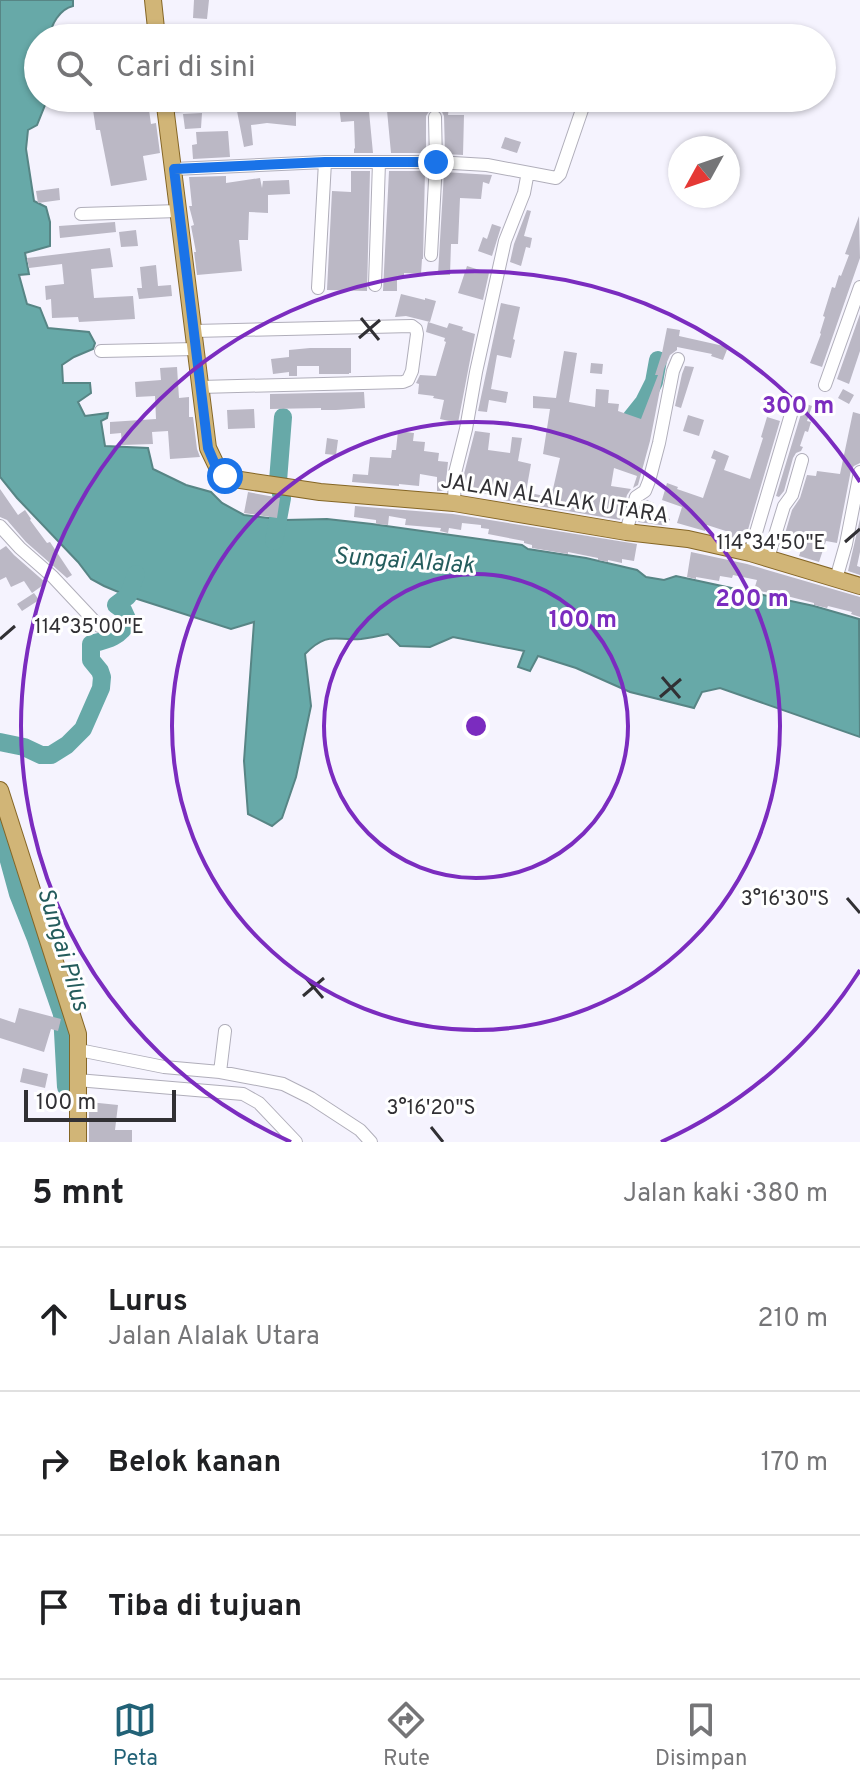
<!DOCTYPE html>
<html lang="id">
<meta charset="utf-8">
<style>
:root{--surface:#fff;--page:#f6f6f6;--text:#202124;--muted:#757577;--line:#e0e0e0;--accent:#226277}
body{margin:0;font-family:Overpass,sans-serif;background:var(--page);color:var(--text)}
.compass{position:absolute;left:668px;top:136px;width:72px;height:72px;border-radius:50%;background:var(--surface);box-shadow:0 2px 6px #0004;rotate:230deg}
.scale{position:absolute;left:24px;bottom:20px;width:152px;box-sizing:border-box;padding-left:8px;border:4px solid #313034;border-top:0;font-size:22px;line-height:28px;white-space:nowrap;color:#313034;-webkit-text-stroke:6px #fff;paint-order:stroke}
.stop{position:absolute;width:24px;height:24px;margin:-18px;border:6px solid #1a73e8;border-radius:50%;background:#fff}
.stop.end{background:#1a73e8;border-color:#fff;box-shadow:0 2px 8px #0008}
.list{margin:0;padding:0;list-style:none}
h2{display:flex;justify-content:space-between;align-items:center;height:104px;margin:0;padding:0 32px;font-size:34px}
h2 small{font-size:26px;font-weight:400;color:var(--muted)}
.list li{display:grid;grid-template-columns:52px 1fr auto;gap:24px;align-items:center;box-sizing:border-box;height:144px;padding:0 32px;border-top:2px solid var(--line)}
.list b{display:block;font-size:30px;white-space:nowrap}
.list p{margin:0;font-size:26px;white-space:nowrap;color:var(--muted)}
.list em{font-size:26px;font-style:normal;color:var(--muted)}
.icon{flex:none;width:44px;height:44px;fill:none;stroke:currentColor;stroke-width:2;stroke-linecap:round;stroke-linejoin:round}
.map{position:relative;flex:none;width:860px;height:1142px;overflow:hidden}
.search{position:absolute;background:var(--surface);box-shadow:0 2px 6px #0004;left:24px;right:24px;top:24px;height:88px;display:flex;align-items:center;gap:20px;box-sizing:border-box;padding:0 28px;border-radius:44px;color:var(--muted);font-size:30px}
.sheet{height:536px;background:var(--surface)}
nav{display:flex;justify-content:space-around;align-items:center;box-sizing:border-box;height:112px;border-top:2px solid var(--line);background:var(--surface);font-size:22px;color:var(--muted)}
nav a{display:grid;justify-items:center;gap:4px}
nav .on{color:var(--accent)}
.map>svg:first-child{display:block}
</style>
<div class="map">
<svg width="860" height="1142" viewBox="0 0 860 1142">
<rect width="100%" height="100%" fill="#f5f3fe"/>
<path fill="#67a9a8" stroke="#578585" stroke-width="2" d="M0,0h73v6c-13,3 -23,19 -23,32h-12v60h7v7l-8,20 -9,5 -2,19 8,52 12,6 4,15v24l-25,7 4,21 -10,1 8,29 13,4 8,20 41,4 6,11 -2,6 -19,8 -12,8 1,18h27l1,10 -13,9 7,14 23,-3 -1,5 -6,3 4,25 43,2 5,21 33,16 25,7 11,11 22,12 41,5 42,-1 45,5 150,21 6,4 58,9 51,12 9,7 18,3 12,-4 138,30 45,13 1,118 -140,-49 -18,4 -8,16 -64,-16 -54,-24 -38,-12 -8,15 -12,-4 6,-16 -71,-14 -23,10 -30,-1 -12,-12c-9,2 -18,4 -27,5 -27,2 -33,-8 -56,15l6,52 -15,71 -14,41 -10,8 -24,-12 -4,-53 10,-139 -23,7 -103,-33 -24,-10 -13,-7 -13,-17 -61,-64 -17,-21z"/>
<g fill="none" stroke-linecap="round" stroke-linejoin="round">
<path stroke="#67a9a8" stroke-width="18" d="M625,436l3,-14 16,-20 10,-20 4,-22
M274,541l8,-43 -4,-17 5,-64
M0,742l24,5 17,8h10l16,-10 16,-16 18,-41 1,-11 -2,-6 -9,-11v-16c16,-4 30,-7 37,-23l-5,-11 -7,-5 12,-9 8,-22
M0,828l18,66 18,45 26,75 4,73"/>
</g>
<path fill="#bbb8c5" d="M194,0h15l-2,19 -14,-1z
M403,98h47l-2,17h16l-1,40 -18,-1 -1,-38 -2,-4 -6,-4 -6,2 -4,6v37h-35l-5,-53z
M368,101l5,52h-19v-5l1,1 -1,-28 -13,1 -2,-16z
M148,103l3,21 5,-1 4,30 -17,3 4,24 -36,6 -11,-56h-4l-3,-20z
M296,108v18l-29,-3 -16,2 2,20 -9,2 -7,-36z
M202,113l-1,15 -16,1 -2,-15z
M228,131l2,26 -37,2 -1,-14 5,-1 -1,-12z
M505,137l16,5 -4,11 -16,-5z
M351,171h19l-3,120 -40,-1 5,-99 19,1z
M389,171h36l-2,88h-1l-1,15 -17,-1v3h-7v15h-14z
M444,172l48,3 -3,9 -6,-2 -2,17 -21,-1 -2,46h-7l-1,31h-12z
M226,176v7l34,-5 2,10 1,-7 26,-1 1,14 -22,1v18l-19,-1 -1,28h-9l3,31 -45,4 -3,-23h2l-5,-26 3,-1 -5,-19h3l-3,-29z
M59,188l1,12 -22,3 -2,-12z
M527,210l4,1 -7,25 8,2 -2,10 -4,-1 -5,19 -11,-4 4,-18z
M859,216l1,42 -38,109 -12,-4 11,-29 -1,-1 5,-16 -2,-1 9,-29 3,1 4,-13 2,1 8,-21 -4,-1z
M115,222l1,10 -56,6 -1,-12z
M492,224l9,3 -9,29 -14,-5 5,-14 4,2z
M136,230l2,16 -17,1 -2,-15z
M110,248l3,19 -22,2 3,29 39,-2 2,23 -56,3 -1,-5 -26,1 -1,-19 -5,1 -1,-14 19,-2 -2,-20 -33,4 -2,-10z
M156,265l2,21 13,-1 1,11 -33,3 -2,-11h5l-2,-21z
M467,266l22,7 -6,27 -25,-7z
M401,294l24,6v-2l11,3 -6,21 -24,-6 -11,1z
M501,303l19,4 -7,32 2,1 -4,18 -14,-3 -6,34 17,3 -2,11 -17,-3 -2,12 -9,-1z
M860,314v37l-11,33 -12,-5z
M428,322l19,6 2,-5 14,4 -1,3 13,4 -17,89 -18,-4 4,-19 -11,-2 1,-2 -16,-2 1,-10 -3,-1 4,-8 16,1 10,-34 -2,-1 1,-3 -19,-6z
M667,328l13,2 -1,6 49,11 -5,13 -12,-4 1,-2 -35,-7v3l-7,5 -6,14 -14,72 -12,44 -5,3 4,-12 -23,-8 -3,18 20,3 -4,6 -7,25 -117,-20v-4l-35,-4v-3h-5l1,-15 11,-43 15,2 -2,17 22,3 2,-16 10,1 -4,23 13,3 -5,28 18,4 1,-9 8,2 7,-31 -17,-4 7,-45 -17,-1v-12l23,2 8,-47 13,2 -8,49 26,5 1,-18 13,1 -1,13 11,1 -1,7 23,8 17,-44h-3l7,-22z
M310,348h41v25h-2v1h-30v-8h-22v10h-8v-4l-16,2 -2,-15 18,-2v-7z
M591,363l12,1 -1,10 -12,-1z
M685,366l9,1 -13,41 -6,-2 7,-32z
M177,367l2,31 10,-1v20h4l4,32 3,8 -30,2 -2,-28 -16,1 1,12 -31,1 -1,-12 -11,1v-12l46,-3 -1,-23 -19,1 -1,-15 26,-2 -1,-12z
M843,389l11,6 -5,9 -11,-6z
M364,392l1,16 -29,2h-15v-2l-51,1v-15z
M798,401l14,5 -5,15 4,1 -3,10 -3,-1 -5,15 3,1 -2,4 -5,2 -3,5 -9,33 -5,6 -3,-1 25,-82 -1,-6 -3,-4z
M254,409l1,19 -27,1 -1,-19z
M853,412l7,2v49l-6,3 -3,4 -14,73 -11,-2 -7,21 -20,-6 6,-18 -24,9 11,-37 8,-12 7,-23 9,1 1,-5 23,3z
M688,415l16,5 -5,16 -16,-5z
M767,417l13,4 -33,112 -4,-2 -3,8 -10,-2 2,-4 -25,-8 -2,6 -28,-8 5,-16 -20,-7 5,-17 11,4 -1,2 26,9 13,-38 -5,-2 3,-8 15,6 -5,14 26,9 13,-41 -2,-1z
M398,431l16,2 -1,8 12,1 -1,9 15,2 -1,8 10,1 -3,29h-8v-14l-17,-3 -1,12 -20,-2v2l-47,-4 1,-8 15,1 2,-18 21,1 1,-8h4z
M327,438l11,2 -2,15 -11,-1z
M0,489l18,26 7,-5 6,9 -1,1 17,23 3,-1 22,33 -5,3 -41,-36 -19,-22 -7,-3z
M248,492l32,6 -3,20 -33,-5z
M647,500l7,3 -3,9 19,7 -3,7 -29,-4 6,-19z
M355,506l98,8 184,30 -3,17 -12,-2v4l-14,-3v2l-10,-2v-2l-30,-6v2l-36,-6v-3l-8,-2v-2l-36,-7 1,-5 -8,-1v-3l-19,-2 -1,7 -12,-2 -1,5 -8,-2 1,-3 -36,-3 1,-6 -17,-3 -1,9 -12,-1v-4l-22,-3z
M860,519v33l-3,14 3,1v8l-12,-4z
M6,546l8,9 32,28 -14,10 -8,-12 -13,6 -5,-10 -6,3v-30z
M691,552l56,12 113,33v20l-9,-3 1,-2 -24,-6 -1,2 -13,-3v-2l-31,-8 -29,-5 3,-10 -24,-5 -1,3 -12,-2 -1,5 -23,-4v2l-9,-2z
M34,593l5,7 -17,11 -5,-7z
M19,1008l42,11 -3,12 -7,-2 -7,23 -44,-14v-20l15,5z
M23,1068l25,6 -3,14 -25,-6z
M89,1102l29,3 -3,25h17v12h-43z"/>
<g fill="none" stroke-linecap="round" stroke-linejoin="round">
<defs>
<path id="minor" d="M648,98l23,7 6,-7
M165,106l152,-8
M174,169l151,-7h111l51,3 69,13 4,-4 26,-76
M81,214l98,-3
M431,255l5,-93 -1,-45
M375,285l4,-123
M318,288l7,-126
M194,331l218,-5 4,3 1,5 -5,37 -4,9 -5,2 -203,5
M101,351l95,-2
M825,385l35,-98
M454,503l1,-30 11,-44 10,-57 29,-131 19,-48 3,-16 -1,-3
M0,526l20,22 33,29 46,49
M626,532l10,-35 9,-6 4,-10 10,-38 14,-72 5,-12
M750,553l42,-142
M768,558l16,-52 8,-11 10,-35
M836,579l10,-35 14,-72
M79,1050l85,17 56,5 63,12 28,14 49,32 11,12
M220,1072l5,-41
M77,1080l166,14 16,9 37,39"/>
<path id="major" d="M153,0l4,38
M164,98l44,350 12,25 14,6 86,13 134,11 172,29 62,7 62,14 110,33
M0,790l78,244v108"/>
</defs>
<use href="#minor" stroke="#b0aeba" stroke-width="14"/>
<use href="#major" stroke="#856625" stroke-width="18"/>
<use href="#minor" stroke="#fff" stroke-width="12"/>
<use href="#major" stroke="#d1b577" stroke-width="16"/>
</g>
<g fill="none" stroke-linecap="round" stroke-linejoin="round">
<path stroke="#1a73e8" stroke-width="10" d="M225,476l-9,-9 -8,-19 -34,-279 151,-7h111"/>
</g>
<path fill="none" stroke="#313034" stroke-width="3" d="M361,318l18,22M359,338l21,-18M845,542l15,-13M0,639l15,-13M662,677l18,21M660,697l21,-18M847,898l13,15M305,977l18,21M303,996l21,-18M431,1127l12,15"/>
<g fill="none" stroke="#7b2cbf" stroke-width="4">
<circle cx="476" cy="726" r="152"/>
<circle cx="476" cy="726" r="304"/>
<path d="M860 970A455 455 0 0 1 661 1142M291 1142A455 455 0 1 1 860 482"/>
</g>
<g text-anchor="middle" stroke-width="6" stroke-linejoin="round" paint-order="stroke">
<g font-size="22" fill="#313034" stroke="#fff">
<text transform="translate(555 497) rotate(9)" y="8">JALAN ALALAK UTARA</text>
</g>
<g font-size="24" font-style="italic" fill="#245c5c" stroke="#fff">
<text transform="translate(404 560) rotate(4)" y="8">Sungai Alalak</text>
<text transform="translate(64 949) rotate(73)" y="8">Sungai Pilus</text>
</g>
</g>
<g font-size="20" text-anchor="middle" fill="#313034" stroke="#fff" stroke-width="6" stroke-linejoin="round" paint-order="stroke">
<text x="771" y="549">114°34'50"E</text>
<text x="89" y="633">114°35'00"E</text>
<text x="785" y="905">3°16'30"S</text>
<text x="431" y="1114">3°16'20"S</text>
</g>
<circle cx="476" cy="726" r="12" fill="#7b2cbf" stroke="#fff" stroke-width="4"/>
<g font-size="24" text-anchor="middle" font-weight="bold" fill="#7b2cbf" stroke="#fff" stroke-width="6" stroke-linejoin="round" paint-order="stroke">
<text x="798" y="413">300 m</text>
<text x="752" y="606">200 m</text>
<text x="583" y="627">100 m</text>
</g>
</svg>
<svg class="compass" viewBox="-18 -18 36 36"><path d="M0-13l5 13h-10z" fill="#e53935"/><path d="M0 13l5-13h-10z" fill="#757577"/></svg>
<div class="scale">100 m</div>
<div class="stop" style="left:225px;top:476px"></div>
<div class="stop end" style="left:436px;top:162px"></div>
<div class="search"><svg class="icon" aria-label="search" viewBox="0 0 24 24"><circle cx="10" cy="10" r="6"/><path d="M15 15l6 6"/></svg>Cari di sini</div>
</div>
<section class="sheet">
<h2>5 mnt<small>Jalan kaki · 380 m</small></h2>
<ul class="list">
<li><svg class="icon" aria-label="ahead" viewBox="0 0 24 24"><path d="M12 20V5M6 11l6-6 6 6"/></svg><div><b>Lurus</b><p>Jalan Alalak Utara</p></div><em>210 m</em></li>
<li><svg class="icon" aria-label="right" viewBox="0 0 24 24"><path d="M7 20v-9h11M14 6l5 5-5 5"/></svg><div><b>Belok kanan</b></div><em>170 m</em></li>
<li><svg class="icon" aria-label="arrive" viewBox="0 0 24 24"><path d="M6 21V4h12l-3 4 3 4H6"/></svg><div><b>Tiba di tujuan</b></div></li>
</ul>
</section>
<nav>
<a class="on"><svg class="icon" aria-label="map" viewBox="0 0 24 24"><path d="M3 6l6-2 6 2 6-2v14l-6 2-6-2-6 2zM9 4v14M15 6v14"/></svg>Peta</a>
<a><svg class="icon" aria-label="directions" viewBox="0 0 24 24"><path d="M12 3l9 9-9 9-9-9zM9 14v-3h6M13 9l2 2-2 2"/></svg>Rute</a>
<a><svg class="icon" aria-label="saved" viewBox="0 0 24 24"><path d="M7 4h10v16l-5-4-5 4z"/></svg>Disimpan</a>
</nav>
